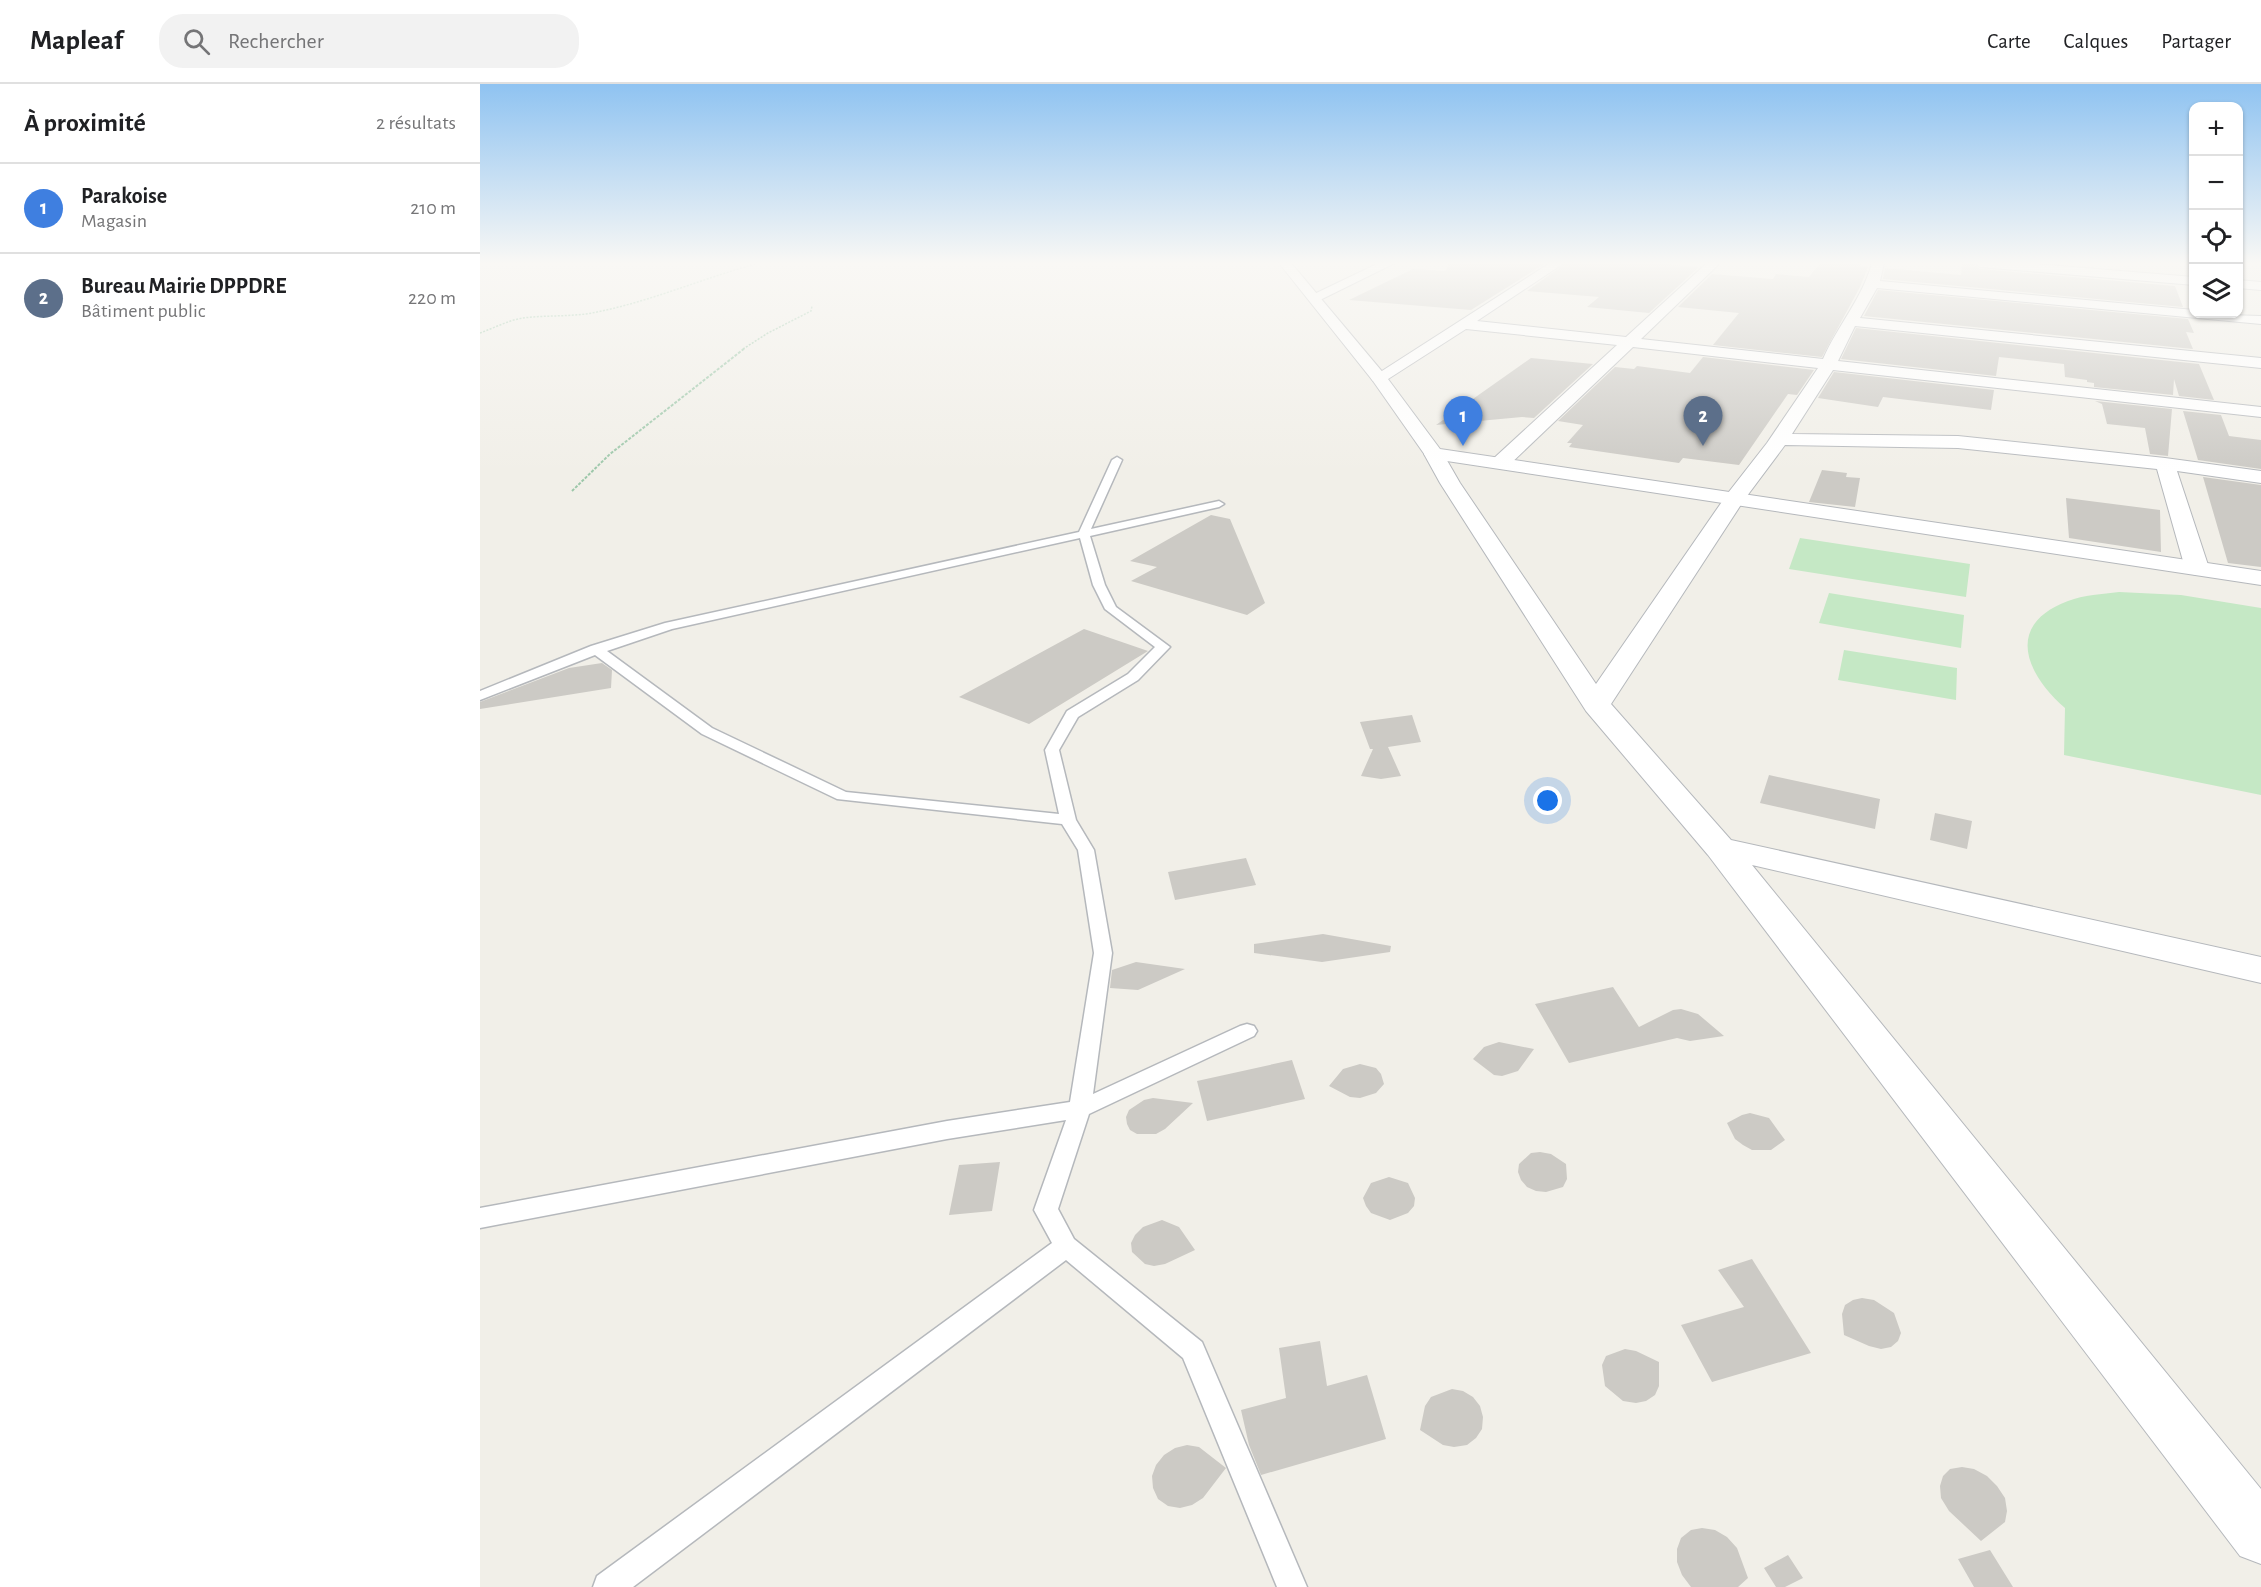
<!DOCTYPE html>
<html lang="fr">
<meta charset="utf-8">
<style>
:root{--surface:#fff;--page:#f2f2f2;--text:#202124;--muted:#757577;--line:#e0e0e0;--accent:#b45309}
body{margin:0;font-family:"Alegreya Sans",sans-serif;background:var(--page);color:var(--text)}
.controls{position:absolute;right:18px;top:18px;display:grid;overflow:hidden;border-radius:12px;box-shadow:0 2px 4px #0004}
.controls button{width:54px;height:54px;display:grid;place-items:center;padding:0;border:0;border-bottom:2px solid var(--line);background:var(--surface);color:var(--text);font:30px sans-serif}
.you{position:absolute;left:1068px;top:717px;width:21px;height:21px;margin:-15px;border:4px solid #fff;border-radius:50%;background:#1a73e8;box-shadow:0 0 0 9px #1a73e833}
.badge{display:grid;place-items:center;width:39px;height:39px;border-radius:50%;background:var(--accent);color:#fff;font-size:20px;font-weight:700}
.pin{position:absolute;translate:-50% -50px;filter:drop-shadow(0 2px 3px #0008)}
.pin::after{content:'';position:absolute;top:32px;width:21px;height:18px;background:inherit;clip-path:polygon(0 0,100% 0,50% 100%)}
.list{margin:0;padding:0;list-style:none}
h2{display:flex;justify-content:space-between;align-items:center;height:78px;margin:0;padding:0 24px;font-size:26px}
h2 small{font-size:20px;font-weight:400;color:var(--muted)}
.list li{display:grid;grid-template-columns:39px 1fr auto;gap:18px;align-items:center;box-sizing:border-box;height:90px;padding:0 24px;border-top:2px solid var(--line)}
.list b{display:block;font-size:22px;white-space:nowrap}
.list p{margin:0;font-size:20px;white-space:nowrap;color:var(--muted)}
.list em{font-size:20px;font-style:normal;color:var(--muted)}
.icon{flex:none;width:33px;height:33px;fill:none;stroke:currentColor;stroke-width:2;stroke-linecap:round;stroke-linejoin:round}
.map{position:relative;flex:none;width:1781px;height:1503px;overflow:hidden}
header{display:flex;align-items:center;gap:36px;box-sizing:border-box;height:84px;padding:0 30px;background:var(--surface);border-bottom:2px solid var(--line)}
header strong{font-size:28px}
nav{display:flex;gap:33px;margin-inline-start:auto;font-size:21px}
.search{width:420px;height:54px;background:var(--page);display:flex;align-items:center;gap:15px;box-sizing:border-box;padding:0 21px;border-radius:24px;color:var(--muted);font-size:22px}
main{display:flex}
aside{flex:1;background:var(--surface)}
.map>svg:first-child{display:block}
</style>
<header>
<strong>Mapleaf</strong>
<div class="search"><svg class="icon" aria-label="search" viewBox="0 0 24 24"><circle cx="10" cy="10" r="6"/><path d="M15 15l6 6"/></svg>Rechercher</div>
<nav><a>Carte</a><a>Calques</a><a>Partager</a></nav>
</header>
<main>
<aside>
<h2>À proximité<small>2 résultats</small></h2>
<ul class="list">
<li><span class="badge" style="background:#3f7fe0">1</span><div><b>Parakoise</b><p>Magasin</p></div><em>210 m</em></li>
<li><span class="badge" style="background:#5c6f8a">2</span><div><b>Bureau Mairie DPPDRE</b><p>Bâtiment public</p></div><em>220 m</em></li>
</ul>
</aside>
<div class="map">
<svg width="1781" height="1503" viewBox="0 0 1781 1503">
<rect width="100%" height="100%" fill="#f1efe8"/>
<path fill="#c5e8c5" d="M1320,454l170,26 -4,33 -177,-28z
M1639,508l62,3 80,13v187l-197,-40 1,-47c-39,-34 -61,-83 3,-107 16,-6 34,-7 51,-9z
M1349,509l135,22 -3,33 -142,-25z
M1364,566l113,18 -1,32 -118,-20z"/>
<path fill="#cccac5" d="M968,179h98l-75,47 -122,-10 64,-31 32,2 2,-2z
M1086,179h87l46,4 -50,46 -62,-6 12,-10 -72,-6z
M1340,179h42l-2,3 8,1 -8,20 -38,70 -109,-12 26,-32 -61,-6 34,-33 61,5 3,-5 33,3z
M1482,179h10l8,6 195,17 8,21 -300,-28 2,-11 76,7z
M1398,206l310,29 6,14 -8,-1 7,17 -329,-33z
M1376,244l343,36 15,36 -35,-4 -5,-17 -1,16 -79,-8v-4l-7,-1v-2l-22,-3 -1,-13 -65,-7 -3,19 -155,-17z
M1223,273l111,13 -17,25 -9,-1 -49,71 -56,-7 -4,5 -110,-16 3,-4h-5l16,-18 -25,-4 57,-54 19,2 3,-3 53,7z
M1051,274l62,6 -59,54 -12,-1 -86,8z
M1354,288l160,18 -3,20 -108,-13 -5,10 -60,-9z
M1615,317l77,8 -4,47 -18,-2 -5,-26 -38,-4 -5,-20z
M1703,327l38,4 8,21 32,4v29l-63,-9z
M1342,386l25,3 -1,4 14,1 -5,29 -46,-5z
M1723,393l58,8v82l-33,-4z
M1586,414l94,12 1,42 -92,-14z
M731,431l19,4 35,84 -18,12 -116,-34 26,-14 -27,-6z
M604,545l64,22 -119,73 -70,-27z
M122,579l10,7 -1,18 -131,21v-7l89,-34z
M932,631l9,27 -33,5 13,29 -20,3 -20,-3 12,-27h-3l-10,-27z
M1289,691l111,24 -5,30 -115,-26z
M1455,729l37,8 -5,28 -37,-9z
M766,774l10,27 -81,15 -7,-28z
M843,850l68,12 -1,6 -68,10 -68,-9v-9z
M656,878l49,7 -47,21 -28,-2 2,-18z
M1133,903l26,40 34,-17 8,-1 17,5 26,22 -34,5 -13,-3 -108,25 -34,-59z
M1019,958l35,7 -16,22 -16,5 -8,-1 -21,-16 11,-12z
M812,976l13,39 -98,22 -10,-40z
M880,980l16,4 5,6 3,10 -8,9 -16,5 -10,-1 -21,-11 14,-17z
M673,1014l40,5 -28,26 -9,5h-19l-7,-4 -3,-6 -1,-7 3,-7 15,-10z
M1270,1029l19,5 16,22 -14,10h-19l-9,-5 -8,-6 -8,-16 15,-8z
M1060,1068l11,2 15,10 1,15 -4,8 -17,5 -10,-1 -9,-4 -6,-7 -3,-8 1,-8 12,-11z
M520,1078l-8,49 -43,4 10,-50z
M909,1093l19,6 7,15 -1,8 -6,7 -18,7 -19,-7 -5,-7 -3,-8 8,-15z
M682,1136l17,7 16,23 -30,14 -11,2 -9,-2 -13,-12 -1,-9 4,-8 8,-8z
M1272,1175l59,94 -99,29 -31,-57 63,-18 -26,-37z
M1382,1214l12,2 20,13 7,20 -3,8 -7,6 -10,2 -12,-3 -25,-11 -2,-21 3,-9 8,-5z
M840,1257l7,45 40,-11 19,64 -125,36 -12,-30 -8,-35 45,-12 -7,-50z
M1145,1265l11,2 23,11v24l-4,9 -9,6 -10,2 -13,-2 -18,-15 -3,-21 4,-9z
M972,1305l11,2 10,6 7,9 3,11 -1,12 -6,9 -9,7 -13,2 -11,-2 -23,-15 5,-24 6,-9z
M707,1361l12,2 27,21 -23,30 -11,7 -12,3 -12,-2 -10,-7 -5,-11 -1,-12 4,-11 8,-10 11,-7z
M1482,1383l12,2 13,7 10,10 8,12 2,13 -2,11 -24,19 -32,-30 -8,-13 -1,-12 3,-10 7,-7z
M1222,1444l13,2 12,7 10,11 11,30 -10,9h-47l-9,-12 -5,-13v-13l4,-11 10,-8z
M1510,1466l23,37h-39l-16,-28z
M1308,1471l15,23 -18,9h-9l-12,-19z"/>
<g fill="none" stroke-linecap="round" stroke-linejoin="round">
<defs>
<path id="service" d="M637,373l5,3 -31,69 128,-28 5,3 -5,3 -129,29 15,49 11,22 54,40 -32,33 -60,37 -19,33 17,70 18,30 18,103 -19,141 147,-68 7,-2 7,2 3,5 -3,5 -165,78 -31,95 16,30 128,103 105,245h-30l-94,-229 -117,-98 -433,327h-40l4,-11 455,-333 -18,-33 32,-90 -119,19 -467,89v-20l467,-87 123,-19 24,-149 -16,-103 -16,-26 -225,-25 -135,-65 -107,-79 -115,45v-9l111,-45 74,-23 414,-91 33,-72zM600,454l13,47 12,24 50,38 -27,27 -61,37 -22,39 14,64 -213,-22 -134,-64 -105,-77 65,-22z"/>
<path id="minor" d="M899,179h16l-75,37h-10l-2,-3z
M1070,179h14l-87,58 149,16 81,-74h13l-79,76 182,20c15,-34 39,-60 49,-96h12l-4,18 314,29v4l67,2v8l-384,-36 -17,30 401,40v10l-406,-42 -17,35 423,46v10l-428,-47 -41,64 166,2 207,22 96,13v12l-84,-12 32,97 -4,5 -8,2 -8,-2 -4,-5 -28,-99 -199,-21 -173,-3 -41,55 -133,204 120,136 530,117v26l-509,-118 509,624v75l-21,-8 -532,-701 -122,-144 -146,-228 -16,-29 3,-4h14l19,33 136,201 132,-191 39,-50 51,-75 -185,-21 -126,120h-14l-3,-4 3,-4 124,-114 -151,-16 -81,52h-12l-2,-3z
M1494,179h48l172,14v8l-214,-18z
M1758,196l23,2v8l-23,-2z"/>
<path id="tertiary" d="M799,179h12l94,112 55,74 821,122v14l-834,-127 -54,-77z"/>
</defs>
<use href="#service" stroke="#b5b8bc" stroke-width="3"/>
<use href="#minor" stroke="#b5b8bc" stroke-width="2"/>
<use href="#tertiary" stroke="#b5b8bc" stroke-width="2"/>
<path stroke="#9cc7a9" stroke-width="1.5" stroke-dasharray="2 1.5" stroke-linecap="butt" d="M0,249c14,-5 29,-13 43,-15 23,-3 46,-1 69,-5 58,-11 111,-35 167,-50
M263,265l25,-16 43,-22 1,-5"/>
<path stroke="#9cc7a9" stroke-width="2" stroke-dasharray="3 1.5" stroke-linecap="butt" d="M92,407l38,-37 135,-106"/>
<use href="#service" fill="#fff" fill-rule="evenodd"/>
<use href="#minor" fill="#fff" fill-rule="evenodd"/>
<use href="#tertiary" fill="#fff" fill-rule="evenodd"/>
</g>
<linearGradient id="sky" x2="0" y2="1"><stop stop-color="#8fc3f1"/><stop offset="0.46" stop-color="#f9f8f5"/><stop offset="1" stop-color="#f9f8f5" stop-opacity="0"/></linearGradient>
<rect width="1781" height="389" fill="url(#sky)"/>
</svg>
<div class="controls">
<button>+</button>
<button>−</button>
<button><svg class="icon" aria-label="locate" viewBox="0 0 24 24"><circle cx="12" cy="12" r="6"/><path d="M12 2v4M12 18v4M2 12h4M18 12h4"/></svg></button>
<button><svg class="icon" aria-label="layers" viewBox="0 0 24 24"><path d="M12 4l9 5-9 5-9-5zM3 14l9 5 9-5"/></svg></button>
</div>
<div class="you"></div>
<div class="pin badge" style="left:983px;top:362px;background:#3f7fe0">1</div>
<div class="pin badge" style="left:1223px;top:362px;background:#5c6f8a">2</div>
</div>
</main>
